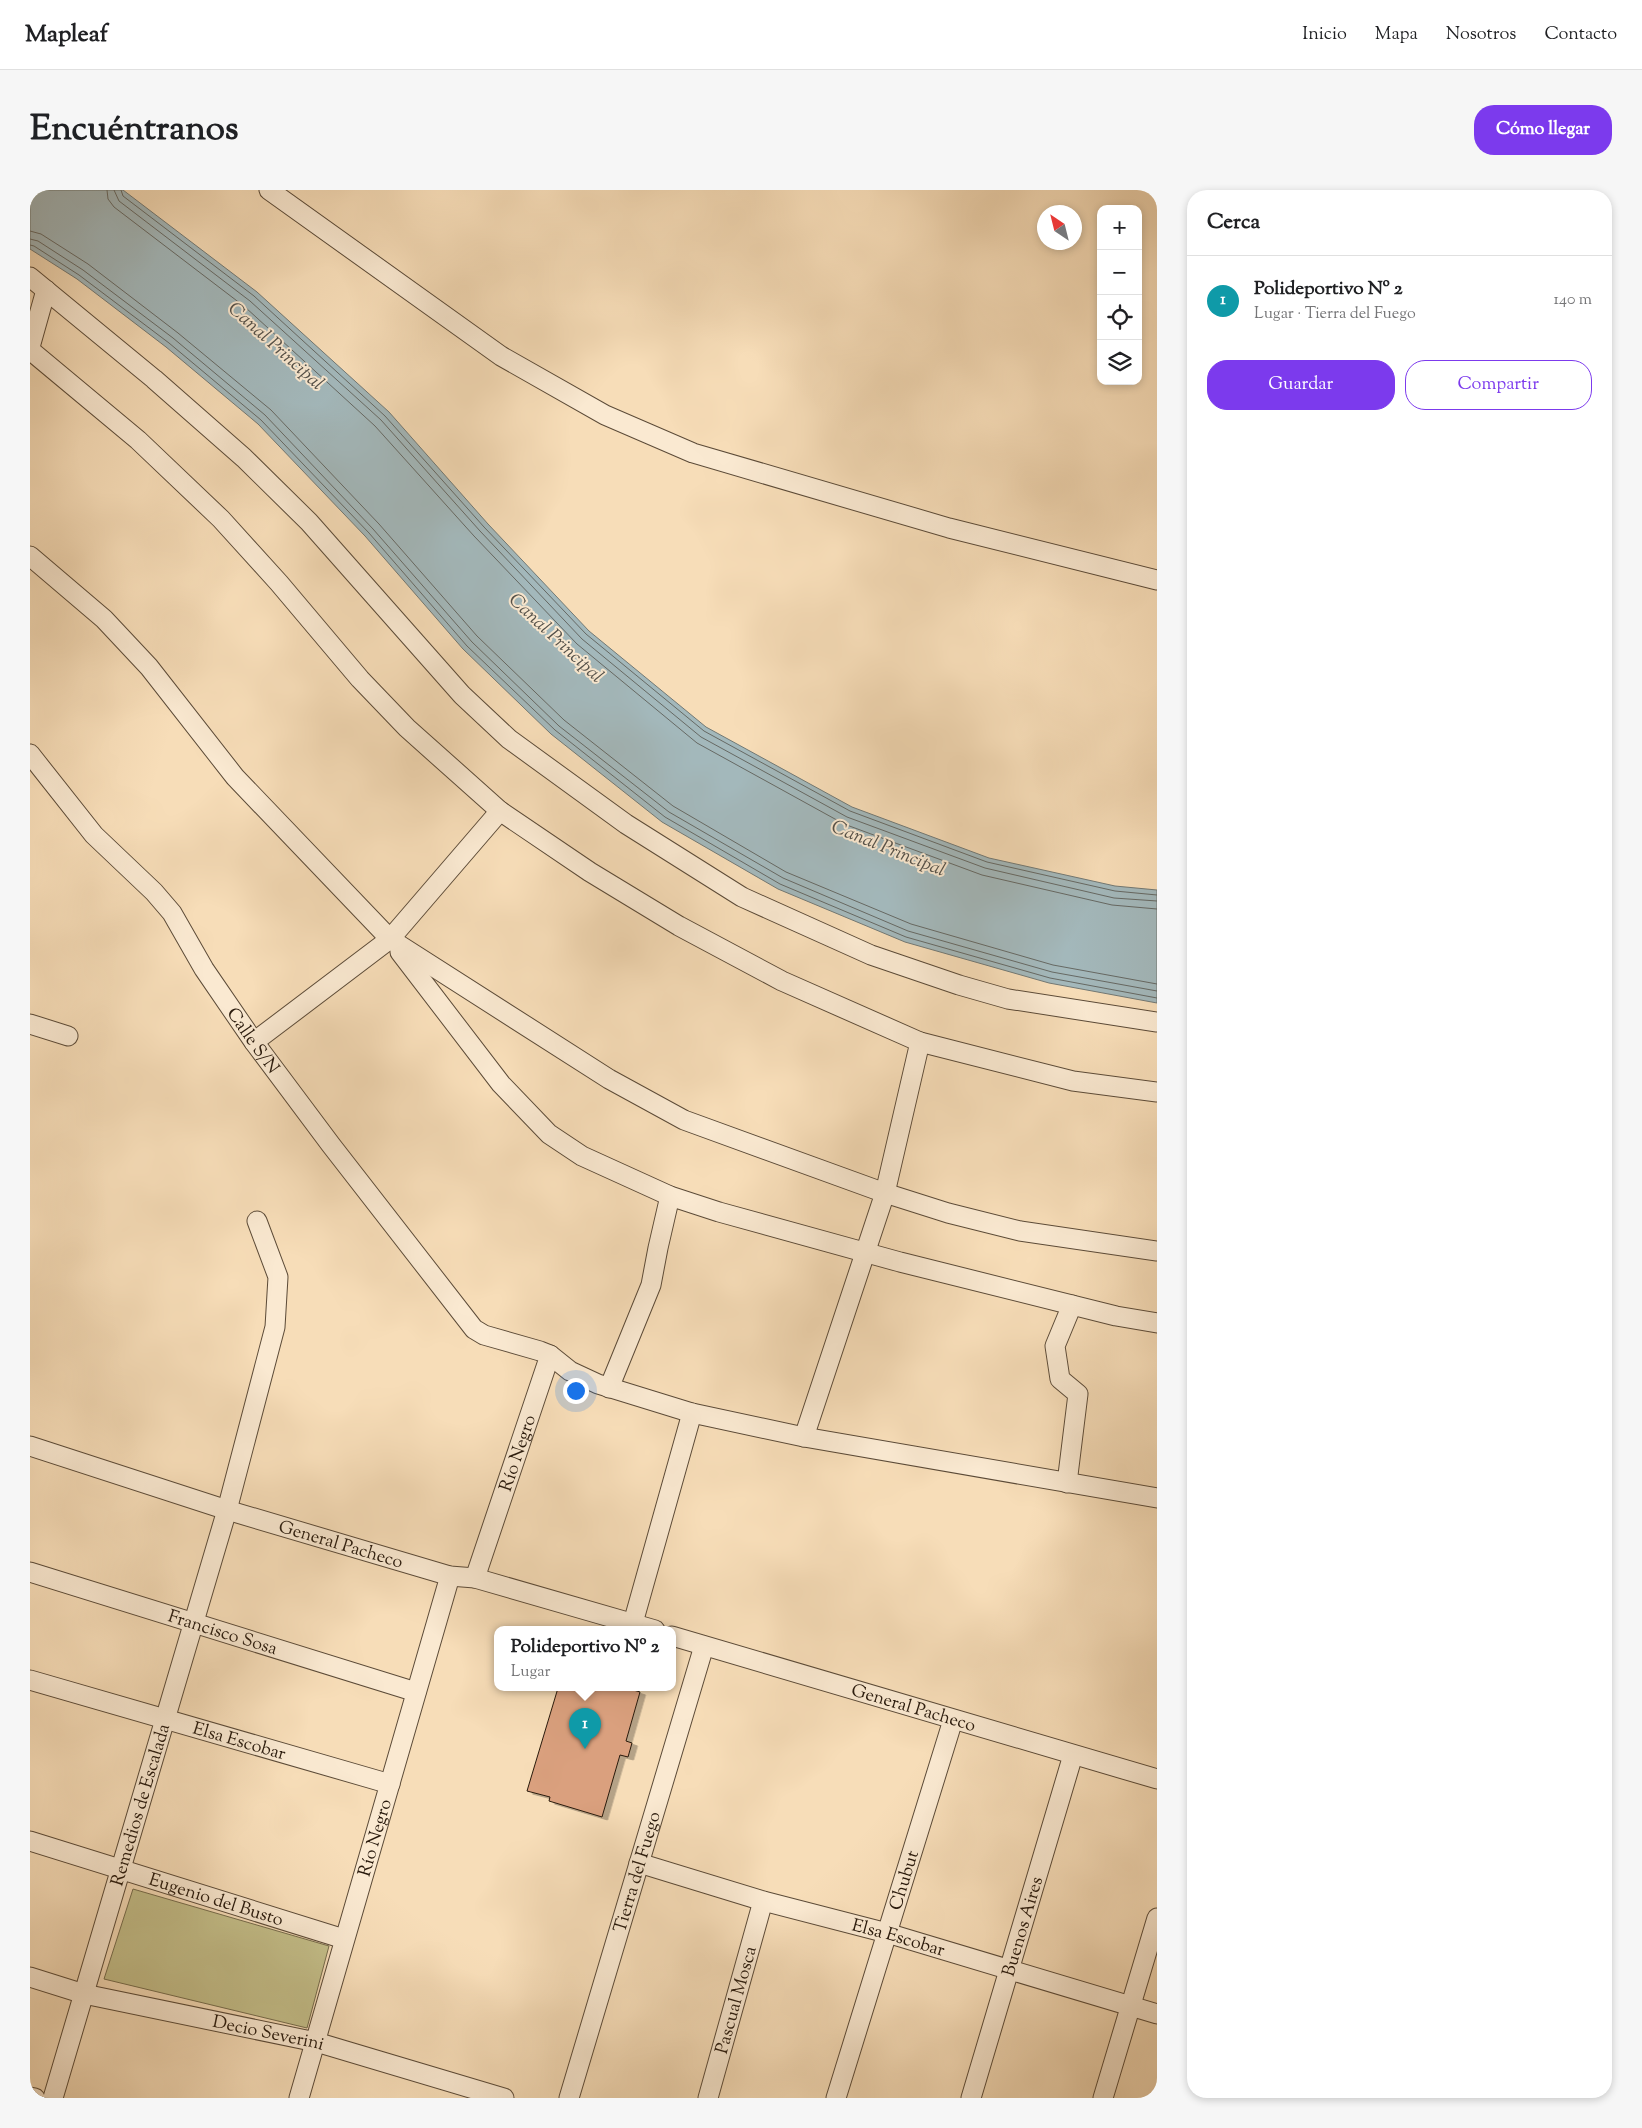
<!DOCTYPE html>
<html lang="es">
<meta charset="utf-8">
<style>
:root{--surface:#fff;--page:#f6f6f6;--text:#202124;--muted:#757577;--line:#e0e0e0;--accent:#7c3aed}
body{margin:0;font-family:"Sorts Mill Goudy",serif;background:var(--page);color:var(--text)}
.controls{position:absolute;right:15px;top:15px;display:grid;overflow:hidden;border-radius:10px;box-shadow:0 2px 8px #0003}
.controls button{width:45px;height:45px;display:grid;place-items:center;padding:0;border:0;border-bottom:1px solid var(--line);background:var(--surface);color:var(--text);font:25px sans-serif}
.compass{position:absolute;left:1007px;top:15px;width:45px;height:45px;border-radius:50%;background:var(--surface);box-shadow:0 2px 8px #0003;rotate:325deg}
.you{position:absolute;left:545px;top:1200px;width:18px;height:18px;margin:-12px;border:4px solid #fff;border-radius:50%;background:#1a73e8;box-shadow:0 0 0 8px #1a73e833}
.badge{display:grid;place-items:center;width:32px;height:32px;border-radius:50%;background:var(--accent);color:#fff;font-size:16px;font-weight:700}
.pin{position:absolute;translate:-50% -41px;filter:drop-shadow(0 1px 2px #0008)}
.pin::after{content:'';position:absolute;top:26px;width:18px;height:15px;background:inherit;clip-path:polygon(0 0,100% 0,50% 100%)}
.popup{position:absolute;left:464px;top:1436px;width:182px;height:65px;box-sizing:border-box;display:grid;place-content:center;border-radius:10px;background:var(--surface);filter:drop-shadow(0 1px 4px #0005);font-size:16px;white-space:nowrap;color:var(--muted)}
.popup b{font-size:19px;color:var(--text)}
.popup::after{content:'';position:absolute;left:50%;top:100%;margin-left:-10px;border:10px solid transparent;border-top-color:var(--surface)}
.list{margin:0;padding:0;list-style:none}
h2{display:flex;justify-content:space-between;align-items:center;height:65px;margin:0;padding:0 20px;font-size:21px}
h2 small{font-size:16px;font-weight:400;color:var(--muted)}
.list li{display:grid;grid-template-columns:32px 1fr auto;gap:15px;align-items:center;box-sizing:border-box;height:90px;padding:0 20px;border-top:1px solid var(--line)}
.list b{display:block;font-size:19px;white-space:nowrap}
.list p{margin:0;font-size:16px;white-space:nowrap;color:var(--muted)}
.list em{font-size:16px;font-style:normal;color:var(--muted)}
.actions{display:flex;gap:10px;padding:15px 20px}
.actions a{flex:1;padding:11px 0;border:1px solid var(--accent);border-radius:20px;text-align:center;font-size:18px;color:var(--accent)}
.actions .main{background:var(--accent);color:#fff}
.icon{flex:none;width:28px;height:28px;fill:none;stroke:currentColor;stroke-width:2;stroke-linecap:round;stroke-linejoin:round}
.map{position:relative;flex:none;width:1127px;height:1908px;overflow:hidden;border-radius:20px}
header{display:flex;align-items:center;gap:30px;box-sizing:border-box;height:70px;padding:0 25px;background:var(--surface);border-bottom:1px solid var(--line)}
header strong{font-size:24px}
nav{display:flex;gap:28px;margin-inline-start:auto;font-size:18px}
.intro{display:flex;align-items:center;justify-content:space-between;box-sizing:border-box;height:120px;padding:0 30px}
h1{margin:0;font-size:35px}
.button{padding:12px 22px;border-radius:20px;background:var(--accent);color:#fff;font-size:18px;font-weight:700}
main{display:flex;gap:30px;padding:0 30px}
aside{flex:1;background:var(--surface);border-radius:20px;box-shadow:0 2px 8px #0003}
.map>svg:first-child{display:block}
</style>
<header>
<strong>Mapleaf</strong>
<nav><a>Inicio</a><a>Mapa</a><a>Nosotros</a><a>Contacto</a></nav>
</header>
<div class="intro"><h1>Encuéntranos</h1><a class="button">Cómo llegar</a></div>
<main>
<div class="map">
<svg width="1127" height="1908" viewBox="0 0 1127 1908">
<defs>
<filter id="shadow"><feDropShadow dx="5.5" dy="3" stdDeviation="0" flood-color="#0004"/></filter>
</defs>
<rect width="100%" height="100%" fill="#f7ddb8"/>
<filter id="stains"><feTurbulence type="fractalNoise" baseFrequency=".004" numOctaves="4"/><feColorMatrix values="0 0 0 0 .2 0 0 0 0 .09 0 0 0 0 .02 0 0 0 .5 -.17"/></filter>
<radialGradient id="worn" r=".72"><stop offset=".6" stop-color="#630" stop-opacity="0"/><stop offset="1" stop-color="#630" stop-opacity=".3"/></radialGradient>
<path fill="#c4bf8a" stroke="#766c4c" d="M103,1699l196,57 -22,82 -203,-49z"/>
<path fill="#a3b8bb" stroke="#727975" d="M0,0h93l134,102 132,120 99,112 101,107 117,96 146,80 137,51 126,28 42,4v113l-108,-20 -144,-41 -127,-53 -116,-67 -111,-88 -88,-85 -98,-113 -107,-112 -92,-77 -89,-68 -47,-30z"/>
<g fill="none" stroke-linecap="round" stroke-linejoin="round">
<path stroke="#666964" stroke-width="1" d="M77,0l1,9 6,8 131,100 130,119 99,110 103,108 120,99 147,81 138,51 130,30 45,4
M84,0l5,11 131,100 131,119 99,111 102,108 119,98 146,80 138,51 129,30 43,3
M91,0l2,6 131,100 131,120 99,111 102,107 118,97 146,80 137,51 128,29 42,4
M0,41l11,3 47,30 90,69 93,77 108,114 98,112 87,84 109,86 113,66 125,52 142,41 104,19
M0,49l8,2 45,29 90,68 92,77 108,114 99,113 87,84 110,86 114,66 125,53 144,41 105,19
M0,55l4,1 45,29 90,68 92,77 108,113 98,113 88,84 110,87 115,67 126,53 144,41 107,20"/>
</g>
<path fill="#daa07e" stroke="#291a0d" filter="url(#shadow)" d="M528,1498h69l13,4 -14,49 6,2 -4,14 -8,-2 -18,62 -53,-16 1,-4 -23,-6z"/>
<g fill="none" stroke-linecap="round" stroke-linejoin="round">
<defs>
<g id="minor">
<path d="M239,0l232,166 104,59 88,38 256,75 208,52"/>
<path d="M0,87l124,102 90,79 65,64 153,173 47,44 117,85 116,73 129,58 88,30 49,14 149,23"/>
<path d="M0,157l16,-57"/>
<path d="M0,160l108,90 83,79 58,64 81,96 47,49 93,83 90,61 89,54 103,55 138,61 -35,151 -81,244"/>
<path d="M0,366l74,63 45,48 86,110 155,162 219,140 75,41 201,73 63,20 72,18 137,20"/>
<path id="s1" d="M0,564l64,81 60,57 18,21 32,56 50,73 77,103 143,184 10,6 56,16 10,4 20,16 28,13 94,29 112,24 353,61"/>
<path d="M370,762l101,132 48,50 33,22 88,40 49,16 181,50 216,54 41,7"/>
<path d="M0,834l38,12"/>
<path d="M224,852l136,-103 110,-128"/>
<path d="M890,852l153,39 84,11"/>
<path d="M579,1198l42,-103 7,-37 12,-52"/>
<path id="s2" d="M0,1256l197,64 223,66 25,2 180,52"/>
<path d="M1037,1293l11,-89 -18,-15 -5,-33 17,-41"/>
<path id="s3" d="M0,1382l386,120"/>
<path id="s4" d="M445,1388l75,-223"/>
<path d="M603,1433l59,-210"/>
<path id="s5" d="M642,1446l485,143"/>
<path id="s6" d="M0,1490l360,104"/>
<path id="s7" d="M0,1651l314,98"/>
<path id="s8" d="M609,1673l124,38 124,32 270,81"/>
<path id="s9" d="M0,1787l54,17 232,48 188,56"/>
<path d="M0,1907l5,1"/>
<path id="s10" d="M23,1908l174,-588 48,-183 3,-50 -21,-56"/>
<path id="s11" d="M269,1908l151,-522"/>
<path id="s12" d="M539,1908l135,-452"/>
<path id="s13" d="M678,1908l55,-197"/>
<path id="s14" d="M806,1908l117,-378"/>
<path id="s15" d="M941,1908l102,-343"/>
<path d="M1073,1908l54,-180"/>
</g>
</defs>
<use href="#minor" stroke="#5c4b38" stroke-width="21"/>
<use href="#minor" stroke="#fae9d1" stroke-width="19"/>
</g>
<g text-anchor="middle" stroke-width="4" stroke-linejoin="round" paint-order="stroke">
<g font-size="18" fill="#291a0d" stroke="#fae9d1">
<text dy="6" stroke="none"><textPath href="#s1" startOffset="365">Calle S/N</textPath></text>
<text dy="6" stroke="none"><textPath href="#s4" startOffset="132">Río Negro</textPath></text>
<text dy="6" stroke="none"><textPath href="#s2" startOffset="326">General Pacheco</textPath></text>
<text dy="6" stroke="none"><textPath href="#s3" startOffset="202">Francisco Sosa</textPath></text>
<text dy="6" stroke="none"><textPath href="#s5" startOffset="252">General Pacheco</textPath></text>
<text dy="6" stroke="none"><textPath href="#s6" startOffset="218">Elsa Escobar</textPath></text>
<text dy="6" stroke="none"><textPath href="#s10" startOffset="306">Remedios de Escalada</textPath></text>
<text dy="6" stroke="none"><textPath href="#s11" startOffset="271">Río Negro</textPath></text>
<text dy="6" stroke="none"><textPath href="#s12" startOffset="236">Tierra del Fuego</textPath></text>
<text dy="6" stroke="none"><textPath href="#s14" startOffset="228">Chubut</textPath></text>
<text dy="6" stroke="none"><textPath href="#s7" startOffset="195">Eugenio del Busto</textPath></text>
<text dy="6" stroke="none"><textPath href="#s15" startOffset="179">Buenos Aires</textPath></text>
<text dy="6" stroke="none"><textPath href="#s8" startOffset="270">Elsa Escobar</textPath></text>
<text dy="6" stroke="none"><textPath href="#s13" startOffset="102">Pascual Mosca</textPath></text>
<text dy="6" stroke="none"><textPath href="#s9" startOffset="245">Decio Severini</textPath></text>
</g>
<g font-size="19" font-style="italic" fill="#54514a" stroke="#fae9d1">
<text transform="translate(247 155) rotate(42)" y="7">Canal Principal</text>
<text transform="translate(527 447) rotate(43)" y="7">Canal Principal</text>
<text transform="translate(859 657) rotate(22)" y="7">Canal Principal</text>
</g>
</g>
<rect width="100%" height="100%" filter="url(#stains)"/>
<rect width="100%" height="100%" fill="url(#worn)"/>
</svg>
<div class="controls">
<button>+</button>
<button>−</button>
<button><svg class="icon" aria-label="locate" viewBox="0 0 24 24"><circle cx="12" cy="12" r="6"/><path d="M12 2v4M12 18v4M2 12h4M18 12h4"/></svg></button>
<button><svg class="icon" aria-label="layers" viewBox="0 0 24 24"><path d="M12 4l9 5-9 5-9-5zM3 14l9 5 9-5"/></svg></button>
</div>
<svg class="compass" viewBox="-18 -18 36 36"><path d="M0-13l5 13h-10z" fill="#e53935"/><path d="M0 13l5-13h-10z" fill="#757577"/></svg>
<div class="you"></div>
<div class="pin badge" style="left:555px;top:1559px;background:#0f9aa8">1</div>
<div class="popup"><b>Polideportivo Nº 2</b>Lugar</div>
</div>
<aside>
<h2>Cerca<small></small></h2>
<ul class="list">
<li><span class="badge" style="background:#0f9aa8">1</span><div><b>Polideportivo Nº 2</b><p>Lugar · Tierra del Fuego</p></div><em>140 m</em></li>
</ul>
<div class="actions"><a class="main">Guardar</a><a>Compartir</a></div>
</aside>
</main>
